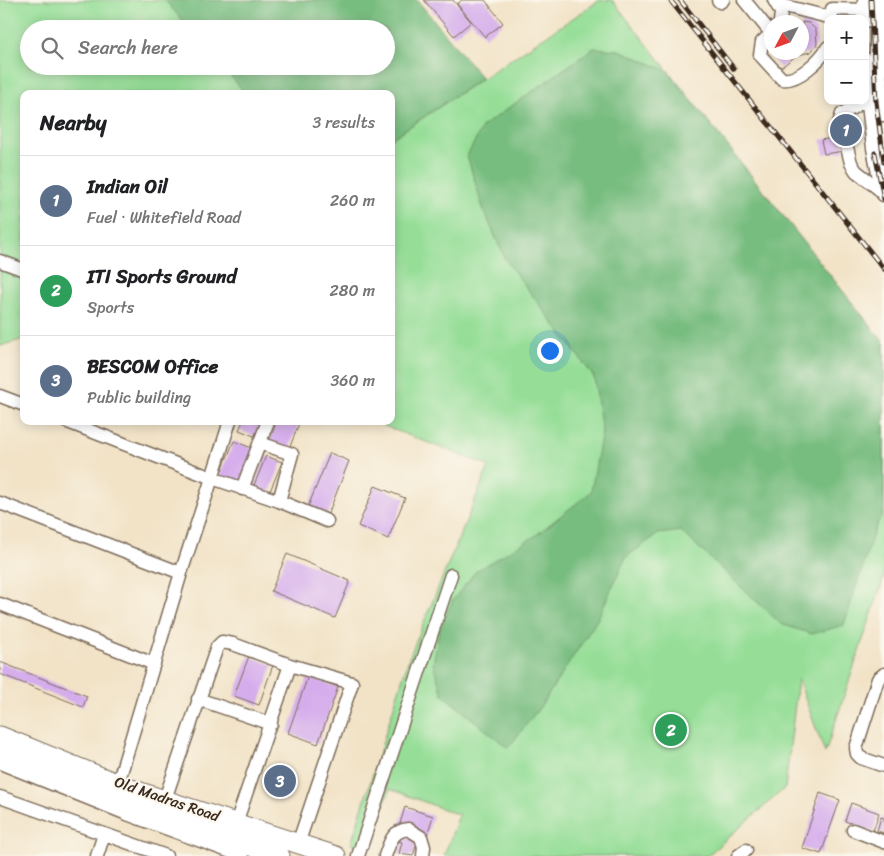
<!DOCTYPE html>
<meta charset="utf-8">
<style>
:root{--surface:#fff;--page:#f2f2f2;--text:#202124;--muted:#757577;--line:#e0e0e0;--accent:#7c3aed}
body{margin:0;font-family:Sriracha,sans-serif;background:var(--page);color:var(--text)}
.controls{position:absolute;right:15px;top:15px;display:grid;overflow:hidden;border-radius:10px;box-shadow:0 2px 12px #0003}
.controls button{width:45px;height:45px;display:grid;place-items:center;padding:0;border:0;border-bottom:1px solid var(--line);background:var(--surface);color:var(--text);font:25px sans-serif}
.compass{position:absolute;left:764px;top:15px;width:45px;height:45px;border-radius:50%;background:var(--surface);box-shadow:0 2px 12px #0003;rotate:229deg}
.you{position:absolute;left:549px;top:350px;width:18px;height:18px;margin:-12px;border:4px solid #fff;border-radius:50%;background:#1a73e8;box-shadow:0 0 0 8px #1a73e833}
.badge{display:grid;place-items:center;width:32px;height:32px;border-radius:50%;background:var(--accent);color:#fff;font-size:16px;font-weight:700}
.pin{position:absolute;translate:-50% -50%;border:2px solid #fff;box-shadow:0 1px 5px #0006}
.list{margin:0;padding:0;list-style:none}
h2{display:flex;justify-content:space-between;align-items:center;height:65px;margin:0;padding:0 20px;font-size:21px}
h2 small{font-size:16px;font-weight:400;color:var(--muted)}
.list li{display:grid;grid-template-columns:32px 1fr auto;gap:15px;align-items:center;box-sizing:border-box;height:90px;padding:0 20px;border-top:1px solid var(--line)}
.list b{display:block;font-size:19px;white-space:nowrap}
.list p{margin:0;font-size:16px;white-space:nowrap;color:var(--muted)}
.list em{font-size:16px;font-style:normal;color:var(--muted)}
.icon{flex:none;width:28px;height:28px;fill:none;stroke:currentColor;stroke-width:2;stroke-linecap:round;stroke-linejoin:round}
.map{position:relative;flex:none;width:884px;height:856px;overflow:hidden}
.search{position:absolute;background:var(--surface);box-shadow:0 2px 12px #0003;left:20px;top:20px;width:375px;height:55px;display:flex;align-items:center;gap:12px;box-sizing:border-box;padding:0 18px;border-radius:28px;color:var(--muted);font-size:19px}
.panel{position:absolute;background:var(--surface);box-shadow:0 2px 12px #0003;left:20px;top:90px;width:375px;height:335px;border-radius:10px}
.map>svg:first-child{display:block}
</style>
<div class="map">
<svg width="884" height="856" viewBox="0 0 884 856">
<rect width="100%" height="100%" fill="#fbf7ec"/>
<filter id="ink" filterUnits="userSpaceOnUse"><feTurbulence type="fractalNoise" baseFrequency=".02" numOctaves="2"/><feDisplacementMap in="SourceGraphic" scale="10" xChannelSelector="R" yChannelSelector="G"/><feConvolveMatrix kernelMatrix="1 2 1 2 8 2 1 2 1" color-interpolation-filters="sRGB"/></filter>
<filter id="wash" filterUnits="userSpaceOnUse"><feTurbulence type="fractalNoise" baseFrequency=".0096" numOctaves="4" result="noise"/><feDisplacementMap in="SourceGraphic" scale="20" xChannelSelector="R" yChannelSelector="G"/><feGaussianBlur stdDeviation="1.12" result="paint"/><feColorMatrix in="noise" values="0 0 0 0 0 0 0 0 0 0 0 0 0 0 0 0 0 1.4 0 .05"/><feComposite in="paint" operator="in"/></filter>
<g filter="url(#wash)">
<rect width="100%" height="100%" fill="#f2e3c7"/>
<path fill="#96de98" stroke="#68845b" d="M0,0h165l25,29h-161v37h193l24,28h-222v245l-24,7z
M600,0h12l272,343v234l-59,176 -27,-74 -13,109 -78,68h-263l15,-41 -69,-26 -23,61 -16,-6 58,-186 80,-192 -118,-45h20v-282z"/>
<path fill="#78bd80" stroke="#5a744f" d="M165,0h252l65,78 -91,61v-45h-145l-24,-28h164v-37h-196z
M594,48l25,2 49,21 216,272v167l-10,21 -30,94 -32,9 -31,-10 -100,-93 -23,3 -32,23 -29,63 -57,87 -32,41 -65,-53 -10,-31 6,-33 14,-31 23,-29 59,-35 56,-44 11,-60 -8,-55 -89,-118 -22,-51 -16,-52 16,-30z"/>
<g id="blocks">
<path fill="#d5adec" d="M424,0h29l18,22 -17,14z
M462,0h23l18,23 -18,14 -28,-33z
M802,22l7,1 7,7 1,14 -6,8 -14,3 -17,13 -14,-17 6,-5v6h30z
M842,136l2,15 -20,3 -3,-14z
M243,421h23l-7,17 -20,-8z
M277,421h23l-11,28 -20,-8z
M234,441l20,8 -14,36 -21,-8z
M330,453l19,8 -22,56 -20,-8z
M266,456l16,6 -14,34 -16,-6z
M375,486l30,12 -17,41 -30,-13z
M287,554l63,27 -15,37 -64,-27z
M249,656l24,9 -14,40 -25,-9z
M0,662l87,34 -4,11 -83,-33z
M308,676l30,11 -20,57 -30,-11z
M279,769l11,4 -8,22 -11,-4z
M820,793l20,7 -19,54 -19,-6z
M851,803l28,10 -6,18 -28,-10z
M405,807l28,9 -10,32 -7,-2 -3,10 -14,-2 3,-12 -7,-2z
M881,817l3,1v15l-7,-2z"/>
</g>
</g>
<g filter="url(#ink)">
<use href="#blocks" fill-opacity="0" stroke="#7b6b59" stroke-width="1"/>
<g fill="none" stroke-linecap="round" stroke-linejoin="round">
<defs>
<path id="minor" d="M718,0l2,2 3,-2
M744,0l27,33
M774,0l7,12 -1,10
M777,4l55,14
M832,9l34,1
M772,33l-10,9 -2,13 22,24c16,3 38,-19 46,-32
M864,101l-22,13 -2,6 11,43 5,8 28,22
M0,261l24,9
M0,396l24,9
M65,421l147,57 -31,95
M230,421l-18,57 67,23 13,-47 -32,-11
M242,489l26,-68
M279,501l48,20
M0,503l181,70 -63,210
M0,604l154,60
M884,674l-6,5 -22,69 1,6 4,4 23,8
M198,699l73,25
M0,763l127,51 115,42
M0,797l166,59
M165,799l52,-152 5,-5 11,2 57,21 62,18 -54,161
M236,823l54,-158
M853,830l31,12
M97,856l7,-22
M358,856l93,-281
M385,856c5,-14 7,-25 23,-27l13,8 3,10 -1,9
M738,856l8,-6"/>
<path id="major" d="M878,0v73l6,40
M865,19l1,-19
M865,61l10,87 9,45"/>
<path id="highway" d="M0,736l131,53 205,67
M0,753l128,51 152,52"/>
</defs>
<use href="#minor" stroke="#7b6b59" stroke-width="15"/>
<use href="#major" stroke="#7b6b59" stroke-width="19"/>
<use href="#highway" stroke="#7b6b59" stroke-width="21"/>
<use href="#minor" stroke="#fff" stroke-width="12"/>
<use href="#major" stroke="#fff" stroke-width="16"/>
<use href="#highway" stroke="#fff" stroke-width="19"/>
<defs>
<path id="rail" d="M670,0l214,269
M680,0l54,69
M871,0l5,102 8,60
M875,153l9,46"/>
</defs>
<use href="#rail" stroke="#3b2a1e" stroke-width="5"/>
<use href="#rail" stroke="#fbf7ec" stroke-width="3" stroke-dasharray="9" stroke-linecap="butt"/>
</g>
</g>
<g text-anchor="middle" stroke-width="4" stroke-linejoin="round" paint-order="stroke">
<g font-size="15" fill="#3b2a1e" stroke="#fbf7ec">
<text transform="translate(167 799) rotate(19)" y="5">Old Madras Road</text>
</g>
</g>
</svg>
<div class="controls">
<button>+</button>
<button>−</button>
</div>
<svg class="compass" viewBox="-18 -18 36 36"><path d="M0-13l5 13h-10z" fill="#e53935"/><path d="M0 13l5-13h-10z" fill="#757577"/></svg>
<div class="you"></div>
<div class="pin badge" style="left:846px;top:130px;background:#5c6f8a">1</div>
<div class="pin badge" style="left:671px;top:730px;background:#2e9e5b">2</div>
<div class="pin badge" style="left:280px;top:781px;background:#5c6f8a">3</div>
<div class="search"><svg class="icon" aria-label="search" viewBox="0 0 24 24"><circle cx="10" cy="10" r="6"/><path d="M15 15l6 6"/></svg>Search here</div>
<section class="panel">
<h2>Nearby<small>3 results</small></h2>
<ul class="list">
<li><span class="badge" style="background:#5c6f8a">1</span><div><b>Indian Oil</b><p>Fuel · Whitefield Road</p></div><em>260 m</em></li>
<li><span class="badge" style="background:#2e9e5b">2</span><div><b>ITI Sports Ground</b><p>Sports</p></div><em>280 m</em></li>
<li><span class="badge" style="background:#5c6f8a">3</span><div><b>BESCOM Office</b><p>Public building</p></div><em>360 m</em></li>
</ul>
</section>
</div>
